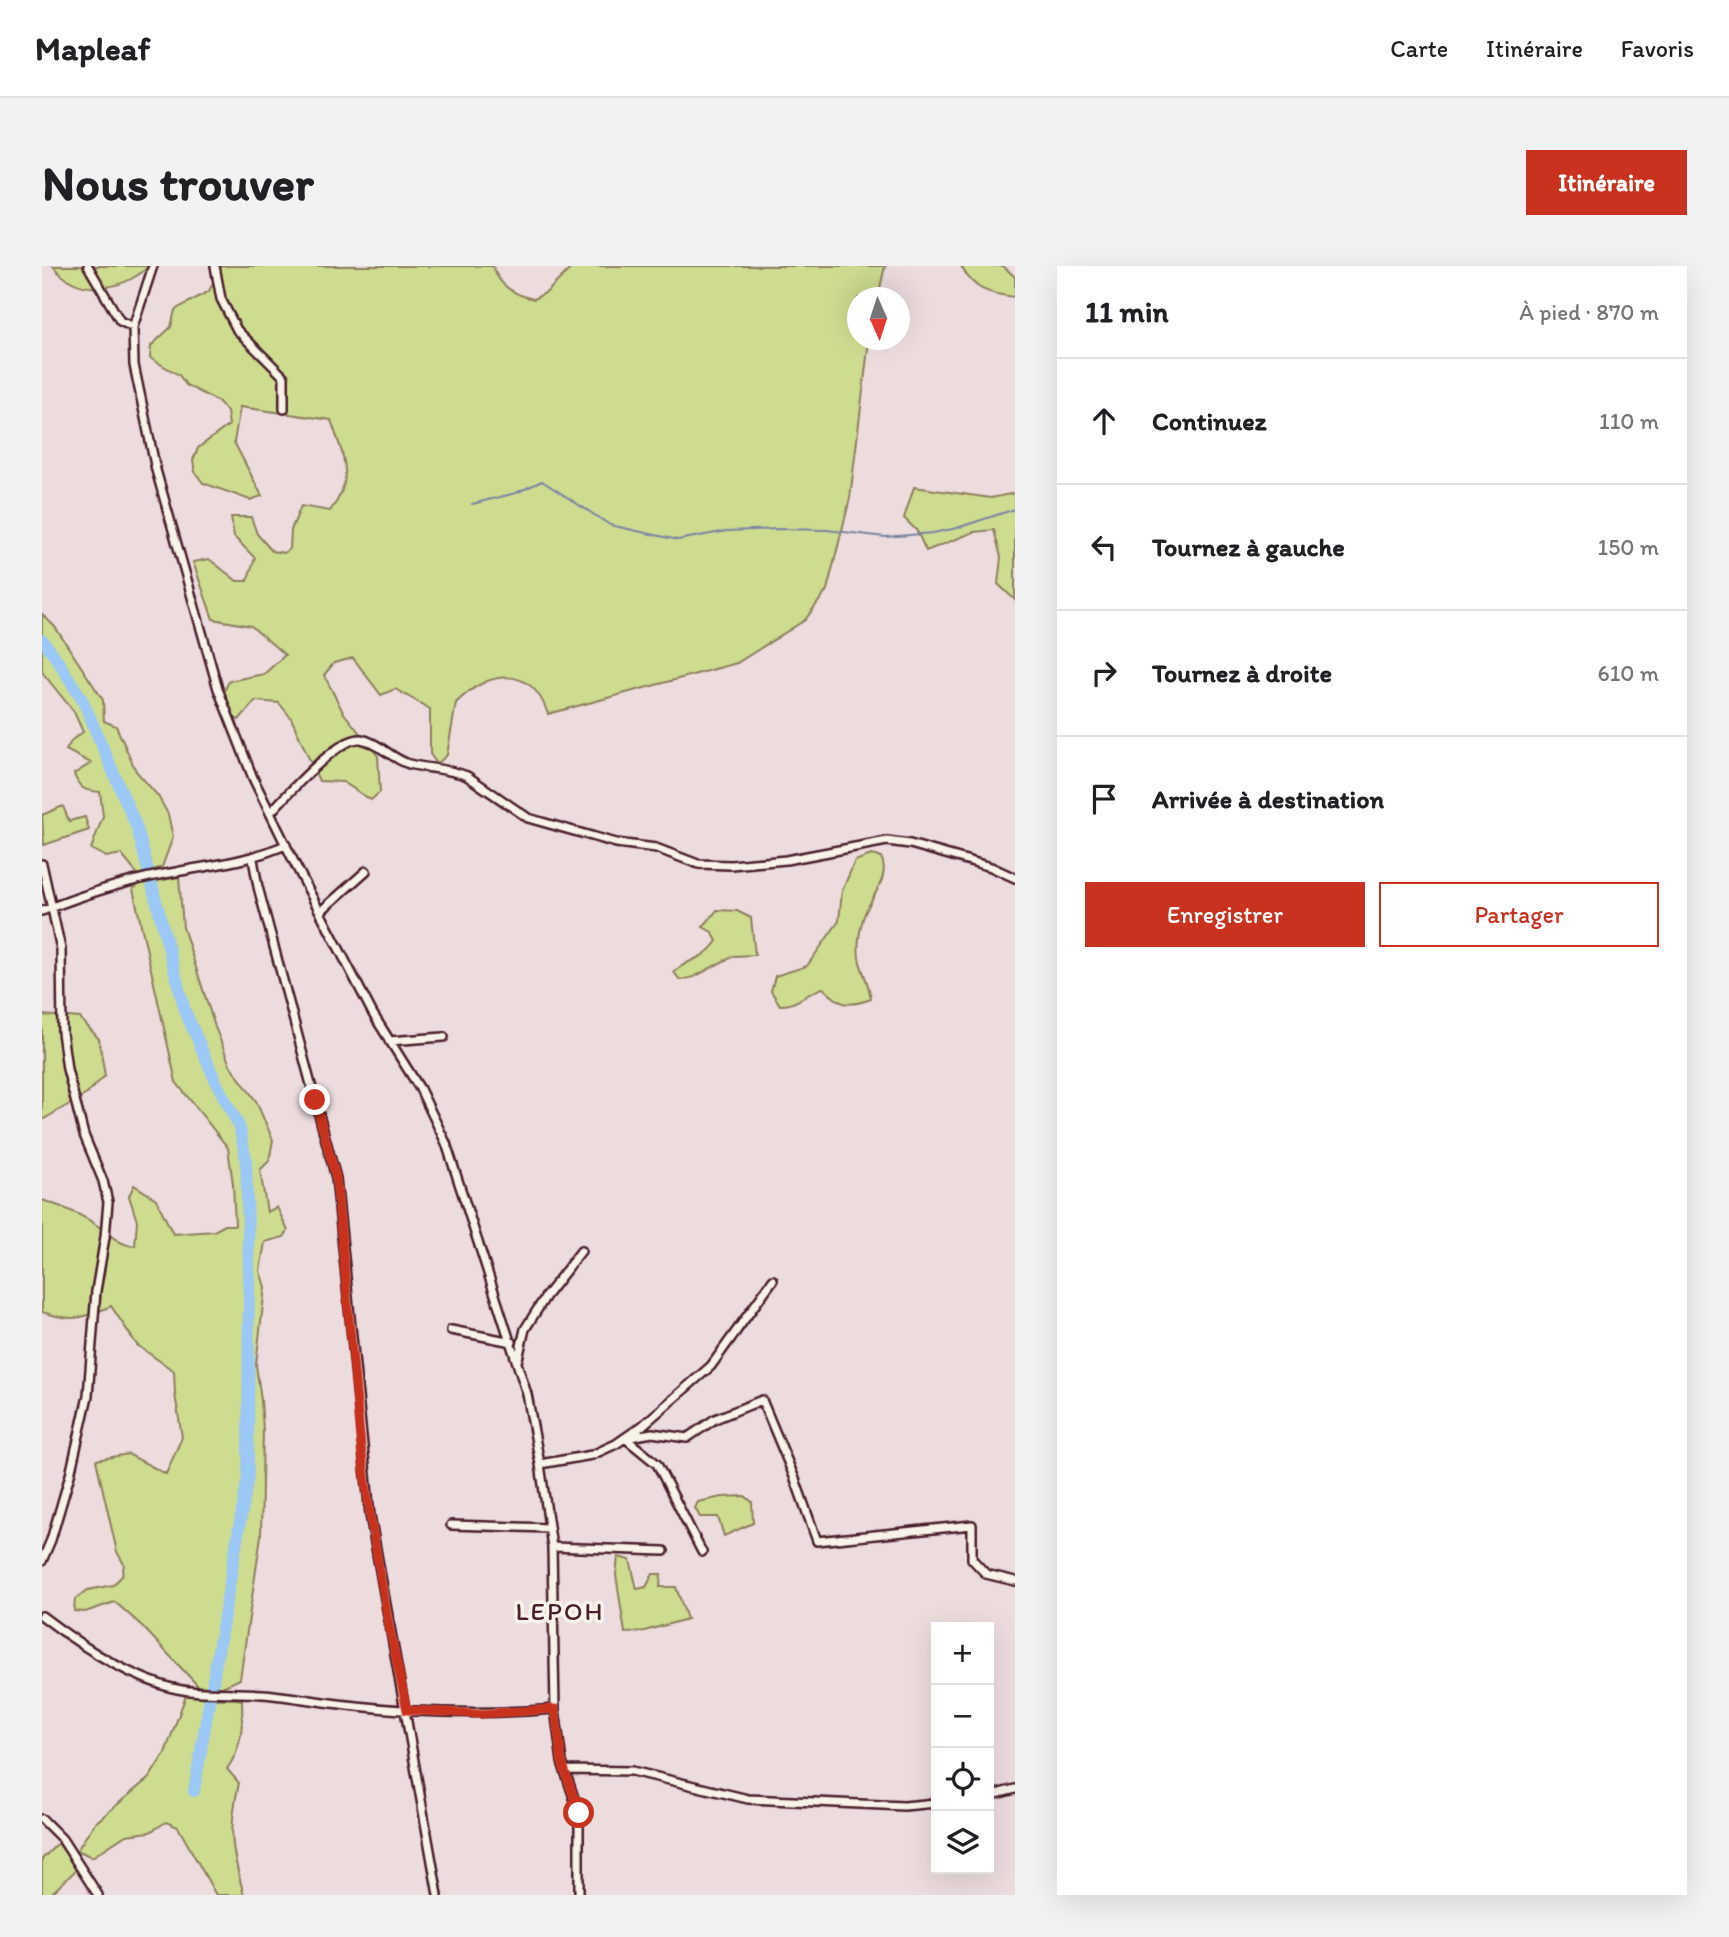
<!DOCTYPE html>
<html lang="fr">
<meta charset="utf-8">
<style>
:root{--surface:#fff;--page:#f2f2f2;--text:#202124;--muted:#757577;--line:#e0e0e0;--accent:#c8321e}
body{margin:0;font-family:Itim,sans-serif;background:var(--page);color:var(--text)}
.controls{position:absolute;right:21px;bottom:21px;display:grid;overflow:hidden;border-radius:0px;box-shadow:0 7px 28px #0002}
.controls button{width:63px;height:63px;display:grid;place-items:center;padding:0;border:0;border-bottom:2px solid var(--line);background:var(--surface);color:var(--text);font:35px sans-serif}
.compass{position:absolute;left:805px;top:21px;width:63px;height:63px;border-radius:50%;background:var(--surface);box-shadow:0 7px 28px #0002;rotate:177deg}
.stop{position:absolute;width:21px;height:21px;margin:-16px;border:5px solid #c8321e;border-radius:50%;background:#fff}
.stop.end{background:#c8321e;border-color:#fff;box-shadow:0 2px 7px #0008}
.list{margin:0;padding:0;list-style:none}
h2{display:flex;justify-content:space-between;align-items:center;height:91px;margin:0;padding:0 28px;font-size:30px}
h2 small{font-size:23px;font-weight:400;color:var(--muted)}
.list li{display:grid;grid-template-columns:46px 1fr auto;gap:21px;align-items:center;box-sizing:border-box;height:126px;padding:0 28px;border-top:2px solid var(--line)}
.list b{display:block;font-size:26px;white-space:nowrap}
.list em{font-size:23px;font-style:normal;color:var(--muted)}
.actions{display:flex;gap:14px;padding:21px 28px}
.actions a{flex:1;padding:16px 0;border:2px solid var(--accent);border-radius:0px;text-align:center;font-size:24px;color:var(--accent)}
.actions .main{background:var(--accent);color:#fff}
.icon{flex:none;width:38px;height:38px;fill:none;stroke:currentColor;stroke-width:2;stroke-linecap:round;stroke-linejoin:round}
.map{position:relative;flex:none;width:973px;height:1629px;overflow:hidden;border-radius:0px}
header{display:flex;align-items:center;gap:42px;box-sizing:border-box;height:98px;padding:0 35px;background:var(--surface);border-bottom:2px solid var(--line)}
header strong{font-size:33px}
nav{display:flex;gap:38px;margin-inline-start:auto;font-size:24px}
.intro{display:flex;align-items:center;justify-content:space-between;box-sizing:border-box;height:168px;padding:0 42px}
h1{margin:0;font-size:49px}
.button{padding:18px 32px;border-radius:0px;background:var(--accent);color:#fff;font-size:24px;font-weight:700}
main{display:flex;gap:42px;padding:0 42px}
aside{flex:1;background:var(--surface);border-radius:0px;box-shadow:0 7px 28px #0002}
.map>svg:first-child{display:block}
</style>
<header>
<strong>Mapleaf</strong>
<nav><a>Carte</a><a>Itinéraire</a><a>Favoris</a></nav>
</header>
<div class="intro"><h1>Nous trouver</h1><a class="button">Itinéraire</a></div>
<main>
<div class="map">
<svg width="973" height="1629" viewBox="0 0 973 1629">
<rect width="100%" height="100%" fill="#ecdcde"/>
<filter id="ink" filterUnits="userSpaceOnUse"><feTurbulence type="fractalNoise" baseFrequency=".0143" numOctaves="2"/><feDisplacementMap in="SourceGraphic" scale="14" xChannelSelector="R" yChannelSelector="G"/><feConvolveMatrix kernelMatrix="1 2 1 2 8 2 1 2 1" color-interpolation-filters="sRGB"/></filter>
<g filter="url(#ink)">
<path fill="#cddc8f" stroke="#8c7e5d" stroke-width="2" d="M11,0h96c-27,26 -72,31 -96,0z
M177,0h274c5,19 22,29 41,33l13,-7 26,-26h312l-7,31 -20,1v42h11l-19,158 -23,92 -22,30 -68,43 -189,51c-17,-50 -60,-44 -92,-11l-9,52 -10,9 -7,-10v-45l-35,-20 -14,6 -28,-37 -19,5 -10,12 19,37 35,44 2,36 -9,8 -28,-18 -24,-1 -28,-63 -12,-15 -24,-2 -16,19 -6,-3 -11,-21 7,-15 35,-7 21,-19 -34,-29 -38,-7 -20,-57 16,-3 28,22h10l8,-23 -21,-21 -3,-20h20l6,17 15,17 12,2 6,-4 1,-19 10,-24 29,5c26,-33 13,-55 1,-91l-91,-13 -6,35 28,54 -12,4 -47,-17 -8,-11 -2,-12 5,-12 31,-23 -2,-13 -8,-10 -33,-17 -7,-10 -29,-17 1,-12 20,-19 4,-17 34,-19 11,-21z
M919,0h42l12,11v20c-26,-3 -42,-7 -54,-31z
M872,221l77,11 24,-5v107l-17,-16 3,-27 -7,-27 -20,2 -48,19 -9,-20 -13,-13z
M0,348l13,13 48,73 1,21 12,5 20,45 22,25 10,18 5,23 -11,30 -24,8 -17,-21 -15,3 -15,-8 12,-33 -3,-24c-15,-1 -21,-3 -26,-18l17,-11 -25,-13 6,-10 11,-8 -9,-20 -32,-40z
M21,540l6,15 16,-4 4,13 -45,15 -2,-30z
M829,589l10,2c10,19 -9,39 -16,56 -5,13 -9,36 -5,49 4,14 9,22 11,37 -25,9 -30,6 -48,-11 -15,4 -27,18 -43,17l-9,-14 4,-15 32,-10 32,-45 3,-30 13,-30z
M137,611l4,50 32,100 15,38 26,36 17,39 -4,21 -9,9 7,42 10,-5 11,24 -4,6 -19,5 -5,29 5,16 -9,78 5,35 2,30 -2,106 -21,143 -18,8 -24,-1 -56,-60 -27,-24 -30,10 -11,-1 1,-12 13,-9 25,-5 9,-9 2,-12 -7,-12 -21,-92 32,-6 38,20 16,-37 -7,-43 -1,-23 -37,-26 -26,-39c-29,13 -38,16 -69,6v-112c18,6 37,13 53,24 13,8 24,22 40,22l2,-25 -8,-25 5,-11 22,14 17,35 41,-3 11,-6h10l-2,-41 -5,-36 -52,-66 -43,-193 7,-5z
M675,644l20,1 14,7 4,37 -22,1 -39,21 -14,3 -6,-8c17,-16 27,-9 43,-31l-5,-9 -9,-5z
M0,749l38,3 19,21 6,37 -20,19 -43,25z
M703,1230l7,6 1,21 -29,13 -6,-19h-18l-5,-9 3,-6 24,-5z
M576,1291l12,3 7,29 9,-2 7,-13h8l-1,13h16l11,32 -46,13 -16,1 -9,-58z
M154,1428c12,9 31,2 46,6 1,25 0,48 -15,69l12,14c-11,48 -8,65 5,112h-28l-38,-68 -12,-5 -16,10 -24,3 -34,22 -15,-7 17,-26 55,-46 16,-25 21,-58z
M16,1577l19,26 -27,26h-8v-36z"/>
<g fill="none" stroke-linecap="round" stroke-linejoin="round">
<path stroke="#7b84a4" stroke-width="2" d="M430,238l44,-11 26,-12 68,44 68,15 49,-9 53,-2 47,1 58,7 48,-4 24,-5 58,-19"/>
<path stroke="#9bc8f5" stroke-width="12" d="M0,374l14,18 27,43 54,127 48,183 32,73 22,42 7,33 3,109 -1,208 -54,315"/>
<defs>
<path id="minor" d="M46,0l32,55 13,6
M111,0l-20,61 1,38 22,105 62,219 35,89 42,86 78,150 47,75 26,54 81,251 13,70 12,83 3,162 7,53 17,51v82
M173,0l6,33 16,31 47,47v32
M228,547c15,-16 69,-77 91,-74 17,3 31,20 48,25 19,5 39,4 58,12l61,42 88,25 40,5 42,16 33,1 55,-5 101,-19 23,3 81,23 24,11
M211,593l5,28 78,291 34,337 68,380
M0,598l19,85 1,83 5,37 17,66 19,46 5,21 -3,35 -9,54 -8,105 -18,79 -19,65 -9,21
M0,645c43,-17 89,-32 134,-39 42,-8 69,-10 110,-27
M279,645l45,-40
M347,775l55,-4
M409,1064l61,12
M476,1093l7,-30 21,-33 35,-45
M498,1198l52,-9 24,-11 26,-18 69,-60 62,-86
M409,1259l98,3
M510,1281l112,4
M660,1286l-45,-88 -32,-26 27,-5 35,5 28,-19 47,-19 33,79 22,62 155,-16v34l14,15 29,7
M0,1350c37,28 75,54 120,69 33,11 66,6 100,9 29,2 57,8 85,11 69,8 138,10 208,4
M523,1504l67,1 116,28 156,7 32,-3
M947,1530l26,-7
M0,1553l20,20 36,56"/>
</defs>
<use href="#minor" stroke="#4a1f2b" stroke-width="12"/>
<use href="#minor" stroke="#f7f3e8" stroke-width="7"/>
</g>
</g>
<g fill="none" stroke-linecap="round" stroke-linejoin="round" filter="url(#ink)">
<path stroke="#c8321e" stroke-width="9" d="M273,834l21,78 25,269 9,68 19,111 18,84 72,4 76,-5 7,53 17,51"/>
</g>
<g text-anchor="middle" stroke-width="7" stroke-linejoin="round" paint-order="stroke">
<g font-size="26" letter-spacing="2" fill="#4a1f2b" stroke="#f7f3e8">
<text x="518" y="1354">LEPOH</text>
</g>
</g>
</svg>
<div class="controls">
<button>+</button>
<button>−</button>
<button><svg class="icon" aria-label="locate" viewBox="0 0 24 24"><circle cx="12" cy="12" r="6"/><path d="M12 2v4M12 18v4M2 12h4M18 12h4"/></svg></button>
<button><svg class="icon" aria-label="layers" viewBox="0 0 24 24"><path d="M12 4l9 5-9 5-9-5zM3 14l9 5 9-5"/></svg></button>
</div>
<svg class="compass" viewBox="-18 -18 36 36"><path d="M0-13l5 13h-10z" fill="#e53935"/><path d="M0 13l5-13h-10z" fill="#757577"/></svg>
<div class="stop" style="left:537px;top:1547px"></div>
<div class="stop end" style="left:273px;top:834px"></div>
</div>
<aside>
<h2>11 min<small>À pied · 870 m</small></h2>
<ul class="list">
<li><svg class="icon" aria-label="ahead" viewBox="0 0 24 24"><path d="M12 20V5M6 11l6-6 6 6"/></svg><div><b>Continuez</b></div><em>110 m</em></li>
<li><svg class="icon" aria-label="left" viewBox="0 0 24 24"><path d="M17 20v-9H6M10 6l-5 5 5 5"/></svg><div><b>Tournez à gauche</b></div><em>150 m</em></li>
<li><svg class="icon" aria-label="right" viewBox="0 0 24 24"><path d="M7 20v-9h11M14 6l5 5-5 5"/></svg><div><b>Tournez à droite</b></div><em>610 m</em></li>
<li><svg class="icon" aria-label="arrive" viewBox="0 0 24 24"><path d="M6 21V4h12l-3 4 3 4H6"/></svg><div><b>Arrivée à destination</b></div></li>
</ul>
<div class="actions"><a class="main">Enregistrer</a><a>Partager</a></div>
</aside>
</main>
